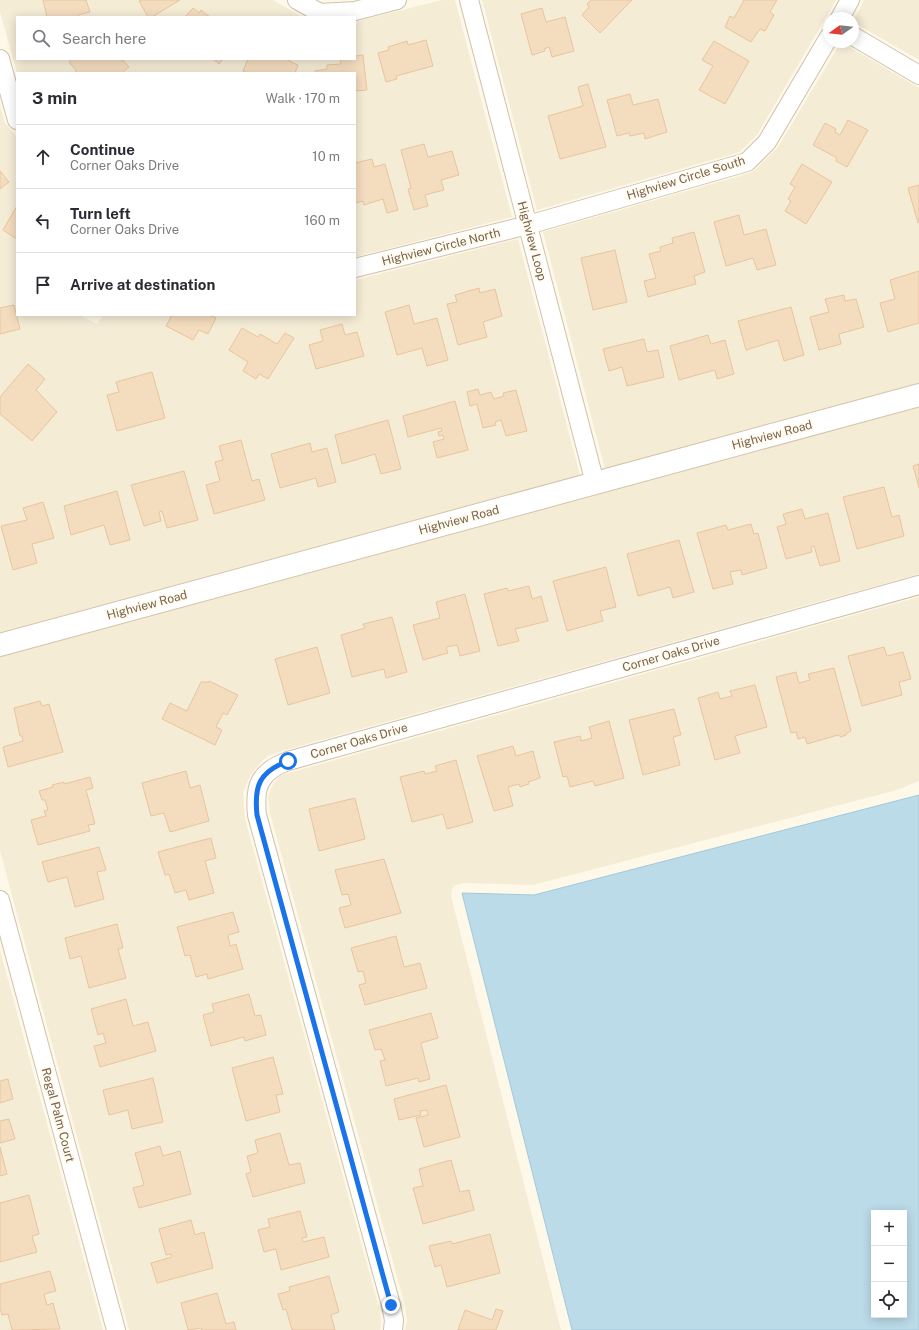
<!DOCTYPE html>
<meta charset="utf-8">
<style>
:root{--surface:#fff;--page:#f7f7f7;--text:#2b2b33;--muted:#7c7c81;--line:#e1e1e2}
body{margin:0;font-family:"Public Sans",sans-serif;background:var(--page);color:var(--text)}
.controls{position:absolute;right:12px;bottom:12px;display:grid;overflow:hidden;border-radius:0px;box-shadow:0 2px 10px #0003}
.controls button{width:36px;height:36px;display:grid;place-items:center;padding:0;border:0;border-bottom:1px solid var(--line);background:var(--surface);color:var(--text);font:20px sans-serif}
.compass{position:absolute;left:823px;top:12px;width:36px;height:36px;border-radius:50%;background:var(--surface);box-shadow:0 2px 10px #0003;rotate:255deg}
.stop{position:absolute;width:12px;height:12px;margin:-9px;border:3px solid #1a73e8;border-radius:50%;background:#fff}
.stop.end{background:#1a73e8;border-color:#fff;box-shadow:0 1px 4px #0008}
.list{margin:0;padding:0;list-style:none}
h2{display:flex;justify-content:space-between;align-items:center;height:52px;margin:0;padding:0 16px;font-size:17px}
h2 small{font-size:13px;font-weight:400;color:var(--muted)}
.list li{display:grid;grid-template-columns:26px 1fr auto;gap:12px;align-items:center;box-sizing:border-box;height:64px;padding:0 16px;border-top:1px solid var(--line)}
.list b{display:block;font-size:15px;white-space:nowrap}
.list p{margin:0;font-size:13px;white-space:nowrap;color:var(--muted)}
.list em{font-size:13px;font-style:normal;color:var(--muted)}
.icon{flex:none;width:22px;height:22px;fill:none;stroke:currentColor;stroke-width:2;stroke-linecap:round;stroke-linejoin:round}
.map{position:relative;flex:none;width:919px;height:1330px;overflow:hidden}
.search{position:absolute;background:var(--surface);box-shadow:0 2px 10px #0003;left:16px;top:16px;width:340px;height:44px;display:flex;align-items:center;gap:10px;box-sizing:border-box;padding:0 14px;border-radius:0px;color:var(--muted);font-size:15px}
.panel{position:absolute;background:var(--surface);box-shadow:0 2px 10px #0003;left:16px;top:72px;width:340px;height:244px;border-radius:0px}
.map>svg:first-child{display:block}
</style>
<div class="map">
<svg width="919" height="1330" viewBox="0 0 919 1330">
<rect width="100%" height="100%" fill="#fdf8e8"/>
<path fill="#f5ecd6" d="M0,0h273l29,17h-285v42h338v-37l87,-22h13l57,217 -157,40v-184h-338l-17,-61z
M482,0h354l-79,135 -17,17 -203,58z
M864,0h55v60l-66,-38z
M841,42l78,46v295l-314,86 -62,-237 207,-59 6,-4 22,-22z
M0,106l5,17 12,14v178h62l18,9 6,-9h252v-35l163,-41 62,236 -580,158z
M919,407v167l-634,176 -17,6 -5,4 -12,14 -8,18 2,27 134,489 2,13 -1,9h-251l-129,-479v-194z
M919,597v184l-22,9 -364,95 -70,-2 -7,2 -4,4 -1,7 110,434h-156l2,-9 -3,-19 -134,-489 -2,-16 4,-11 8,-10 12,-4z
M0,950l103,380h-103z"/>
<path fill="#bbdbe9" stroke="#a1c9db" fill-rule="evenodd" d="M919,795v535h-347l-110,-437 72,2zM874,1213h30v102h-30z"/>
<path fill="#f4dcbf" stroke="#e8c59e" d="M43,0h43l4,12 -12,3 1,2h-32z
M141,0h39l-28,17h-4l-9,-16z
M591,0h41l-32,33 -18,-18 7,-8 -2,-3z
M744,0h33l-7,12 4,3 -9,16 -5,-2 -9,13 -26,-15 5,-11 4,2z
M193,8l6,5 2,-3 9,7h-25z
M542,8l4,14 19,-5 9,34 -22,6 -3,-10 -5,2 1,2 -13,4 -11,-41z
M426,40l7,26 -37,10 1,3 -11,3 -8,-29 11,-3 -1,-3 19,-6 1,4z
M714,41l35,20 -24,43 -26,-14 14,-24 -11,-6z
M363,55l4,35 -12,1v-18h-40v-2l12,-2v-4l14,-1 -1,-5h15v-3z
M72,59h50l7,8 -7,6h-46v-3l-7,-8z
M213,59h10l-4,5z
M248,59h42l-1,2 9,4 -3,8h-47l-5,-2z
M588,84l18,63 -46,12 -12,-43 35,-10 -5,-19z
M630,94l3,11 25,-6 9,33 -22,7 -1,-6 -14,3 -1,-3 -12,3 -10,-36z
M848,120l20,10 -21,37 -11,-6 1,-3 -24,-13 12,-22 11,6 -1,3 5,3z
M424,144l4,13 24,-6 7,24 -18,5 3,10 -19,5 3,11 -14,4 -6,-21 3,-1 -10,-38z
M372,159l2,8 11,-3 13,46 -11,3 -4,-14 -19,6 -1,-4 -8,2v-40z
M802,164l30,18 -26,42 -21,-13 6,-10 -3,-2 7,-12 -5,-3z
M0,171l9,11 -9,7z
M919,185v38h-1l-10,-35z
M17,206v33l-14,-9z
M739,215l5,20 22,-6 10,36 -19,5 -4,-12 -27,8 -12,-44z
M694,232l11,40 -11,4 2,8 -48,13 -4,-16 12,-3 -7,-24 12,-3 -1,-4 13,-4 -1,-5z
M615,250l12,52 -34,8 -12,-52z
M919,271v52l-31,9 -8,-29 15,-4 -5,-19z
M479,288l1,5 15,-4 7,27 -19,6 4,15 -29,8 -11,-41 10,-2 -2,-7z
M844,295l1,6 11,-2 8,28 -25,7 2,10 -22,6 -9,-33 19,-5 -4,-13z
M14,305l6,24 -20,5v-26z
M409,305l5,19 23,-6 11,42 -21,6 -5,-18 -25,7 -12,-43z
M791,307l13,48 -20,6 -6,-21 -32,10 -8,-29z
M170,315h40l6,3 -8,16 -9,-4 -6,10 -27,-14 5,-9z
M342,324l3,11 12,-3 7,24 -48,13 -7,-24 14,-4 -3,-11z
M242,328l16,9 2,-3 17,10 8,-11 9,5 -26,41 -9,-5 -3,5 -13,-8 5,-9 -19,-12z
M708,335l3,9 14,-4 9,34 -17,5 -2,-9 -36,10 -9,-34z
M644,339l3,13 11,-2 6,27 -37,9 -5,-19 -13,4 -6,-22z
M28,364l17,15 -9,11 21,22 -25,29 -32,-27v-17z
M152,372l13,46 -48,13 -10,-36 12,-3 -3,-10z
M478,389l2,6 11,-3 3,7 10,-3 -1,-3 13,-3 11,41 -21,5 -5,-16 -6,2 1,3 -13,3 -6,-24 -7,2 -3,-14z
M455,401l13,49 -31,8 -4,-16 11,-3 -1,-4 -4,1 -1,-4 4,-1 -1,-3 -33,9 -5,-21z
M388,420l13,49 -20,5 -6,-20 -33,10 -7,-29z
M241,440l11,41 7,-2 6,21 -51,14 -8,-29 14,-4 -5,-19 8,-2 -4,-14z
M310,443l2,9 15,-4 9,34 -18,5 -2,-9 -36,10 -9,-34z
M919,464v24l-6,-22z
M184,471l14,49 -31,8 -5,-17 -3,1 2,9 -17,5 -13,-41z
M884,487l8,30 7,-2 5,21 -47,13 -14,-52z
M117,491l13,49 -20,5 -6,-20 -33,10 -7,-29z
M43,502l11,36 -22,6 5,19 -24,7 -12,-44 26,-6 -4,-12z
M802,509l3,10 23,-6 12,48 -20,5 -6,-20 -3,1 1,5 -26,7 -9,-32 9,-3 -3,-10z
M751,524l3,10 4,-1 9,35 -25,7 -1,-5 -11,2 3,12 -20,5 -16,-56 29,-8 2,5z
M679,540l15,52 -21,6 -3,-11 -32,9 -11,-42z
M606,567l10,40 -16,4 3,10 -36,10 -14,-50z
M529,586l3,13 9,-3 7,25 -33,8 4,12 -21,5 -14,-52 23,-6 1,3z
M465,594l15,57 -20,5 -3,-11 -11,2 2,6 -25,7 -10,-35 27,-7 -4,-16z
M392,617l15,55 -21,6 -2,-9 -32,8 -11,-42 24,-7 -2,-4z
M317,647l13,46 -42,12 -13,-46z
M884,647l3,9 16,-4 8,27 -12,3 3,13 -40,11 -14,-50z
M834,668l17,63 -4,2 -1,2 -5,2 -3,-2 -31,9 -2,-7 -7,2 -2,-7 -5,1 -15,-56 20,-5 3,11 11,-3 -2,-6z
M209,681l29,14 -11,20 -4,-2 -7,14 6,3 -7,15 -53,-26 8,-16 17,8 14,-29h8z
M755,685l12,42 -32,9 5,17 -25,7 -17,-62 20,-6 2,7 12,-3 -2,-5z
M40,701l2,5 7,-2 14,48 -55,15 -5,-20 20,-6 -1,-5h-2l-6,-28z
M674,709l7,26 -8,2 7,28 -37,10 -14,-55z
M609,721l15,57 -29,8 -2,-5 -23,6 -3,-11 -4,1 -9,-35 26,-6 1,5 11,-3 -3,-11z
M513,746l3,10 17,-5 7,27 -12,4 1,2 -9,3 -1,-3 -11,3 5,19 -19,5 -17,-55z
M456,760l17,62 -26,7 -4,-15 -31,8 -12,-45 24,-6 1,3 12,-3 -2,-5z
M186,771l4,17 10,-3 9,36 -39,11 -6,-19 -13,3 -9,-33z
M90,777l3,11 -7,2 9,34 -7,1 2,6 -52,14 -7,-25 15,-4 -2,-5 4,-1 -3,-10h-3l-3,-9 14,-4 -1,-2 12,-3v2z
M355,798l10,41 -46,12 -10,-42z
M211,838l5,20 -11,3 9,32 -25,7 -3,-10 -11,3 -6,-19 -4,1 -7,-23z
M99,847l7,23 -9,2 7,27 -29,8 -8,-30 -19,5 -6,-20z
M384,859l17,54 -56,15 -6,-20 12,-3 -3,-11 -6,1 -7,-25z
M233,912l6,20 -11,3 2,11 6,-2 7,25 -35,10 -1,-5 -11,3 -6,-22 -5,1 -8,-29z
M117,924l6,24 -5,1 8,29 -37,10 -8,-32 -11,3 -5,-21z
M396,936l8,31 16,-4 7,25 -62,17 -6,-20 7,-2 -3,-12 -5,1 -7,-24z
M249,994l6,22 6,-1 5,20 -21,6 -1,-4 -33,9 -8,-31 11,-3 -2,-8z
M126,999l7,27 15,-4 8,29 -56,16 -6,-21 12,-3 -3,-10 -5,2 -7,-26z
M431,1013l7,25 -17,5 9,36 -11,3 -1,-4 -32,8 -6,-25 5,-1 -4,-11 -6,1 -6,-20z
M273,1057l10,37 -7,1 4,17 -34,9 -14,-53z
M153,1078l10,44 -31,7 -4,-19 -19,5 -6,-25z
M8,1079l5,20 -13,4v-22z
M446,1085l14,52 -36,10 -8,-29 12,-3 -1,-5 -7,1 1,4 -22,5 -5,-21z
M9,1119l6,20 -15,4v-22z
M280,1133l9,32 11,-2 5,20 -52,14 -7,-23 5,-2 -4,-16 11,-3 -3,-13z
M160,1146l3,10 17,-5 11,43 -52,14 -6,-20 11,-3 -9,-32z
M0,1147l7,27 -7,2z
M451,1160l9,32 9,-2 5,20 -51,14 -10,-36 10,-2 -4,-17z
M29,1195l10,39 -7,2 5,16 -37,10v-59z
M300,1211l7,26 -5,1 1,4 21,-5 5,20 -48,13 -5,-21 -12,3 -6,-22 12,-3 -2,-8z
M191,1220l4,15 9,-3 9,36 -56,15 -6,-20 21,-6 -1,-3 -5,1 -7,-26z
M490,1234l10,39 -53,14 -6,-22 -6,2 -6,-21 22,-5 1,3z
M50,1271l6,20 -12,3 3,11 6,-2 7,26 -48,1 -4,-16 -6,1 -2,-7v-24z
M329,1276l10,36 -8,3 4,15h-43l-6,-21 -3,1 -5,-16 12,-3 -1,-4z
M217,1293l9,31 8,-2 2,8h-34l-1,-2 -13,2 -7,-27z
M496,1309l7,2 -7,19h-38l7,-20 27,10z"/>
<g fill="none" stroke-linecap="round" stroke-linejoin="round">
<defs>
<path id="street" d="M297,0l23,13 35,-2 42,-11
M469,0l126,483
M840,18l10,-18
M853,36l66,39
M0,59l17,61
M355,268l173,-43 219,-63 20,-20 62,-105
M0,900l116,430
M393,1330l1,-10 -3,-15 -134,-490c-3,-29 2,-43 31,-54l631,-176"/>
<path id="secondary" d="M0,645l919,-250"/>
</defs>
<use href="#street" stroke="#d0c2ad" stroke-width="20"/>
<use href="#secondary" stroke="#d3c3aa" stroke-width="24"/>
<use href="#street" stroke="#fff" stroke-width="18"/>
<use href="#secondary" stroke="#fff" stroke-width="22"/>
</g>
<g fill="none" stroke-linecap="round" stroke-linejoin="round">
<path stroke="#1a73e8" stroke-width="5" d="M288,761c-29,11 -34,25 -31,54l134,490"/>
</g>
<g text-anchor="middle" stroke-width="4" stroke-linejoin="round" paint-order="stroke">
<g font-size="12" fill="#79624a" stroke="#fffbf0">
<text transform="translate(686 178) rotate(-17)" y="4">Highview Circle South</text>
<text transform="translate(532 241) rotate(75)" y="4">Highview Loop</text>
<text transform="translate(441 247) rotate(-14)" y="4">Highview Circle North</text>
<text transform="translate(772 435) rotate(-15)" y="4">Highview Road</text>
<text transform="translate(459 520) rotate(-15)" y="4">Highview Road</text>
<text transform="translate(147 605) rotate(-15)" y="4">Highview Road</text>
<text transform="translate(671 654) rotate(-16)" y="4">Corner Oaks Drive</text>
<text transform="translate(359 741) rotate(-16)" y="4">Corner Oaks Drive</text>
<text transform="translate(58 1115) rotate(75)" y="4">Regal Palm Court</text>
</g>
</g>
</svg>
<div class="controls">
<button>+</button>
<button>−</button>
<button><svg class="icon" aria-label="locate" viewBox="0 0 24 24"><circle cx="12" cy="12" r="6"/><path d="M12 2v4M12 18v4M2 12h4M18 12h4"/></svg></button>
</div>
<svg class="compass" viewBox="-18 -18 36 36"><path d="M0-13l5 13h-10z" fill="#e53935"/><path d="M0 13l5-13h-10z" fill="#7c7c81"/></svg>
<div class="stop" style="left:288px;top:761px"></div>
<div class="stop end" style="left:391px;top:1305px"></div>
<div class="search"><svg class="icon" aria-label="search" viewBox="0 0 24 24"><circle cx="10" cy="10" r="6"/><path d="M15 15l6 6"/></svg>Search here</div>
<section class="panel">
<h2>3 min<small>Walk · 170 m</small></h2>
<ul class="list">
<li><svg class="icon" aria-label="ahead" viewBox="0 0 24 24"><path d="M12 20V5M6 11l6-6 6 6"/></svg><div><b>Continue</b><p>Corner Oaks Drive</p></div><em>10 m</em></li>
<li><svg class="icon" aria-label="left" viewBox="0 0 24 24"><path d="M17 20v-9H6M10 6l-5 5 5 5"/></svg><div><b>Turn left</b><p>Corner Oaks Drive</p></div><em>160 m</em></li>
<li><svg class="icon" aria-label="arrive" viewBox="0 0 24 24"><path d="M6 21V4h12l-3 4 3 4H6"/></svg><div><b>Arrive at destination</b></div></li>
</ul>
</section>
</div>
